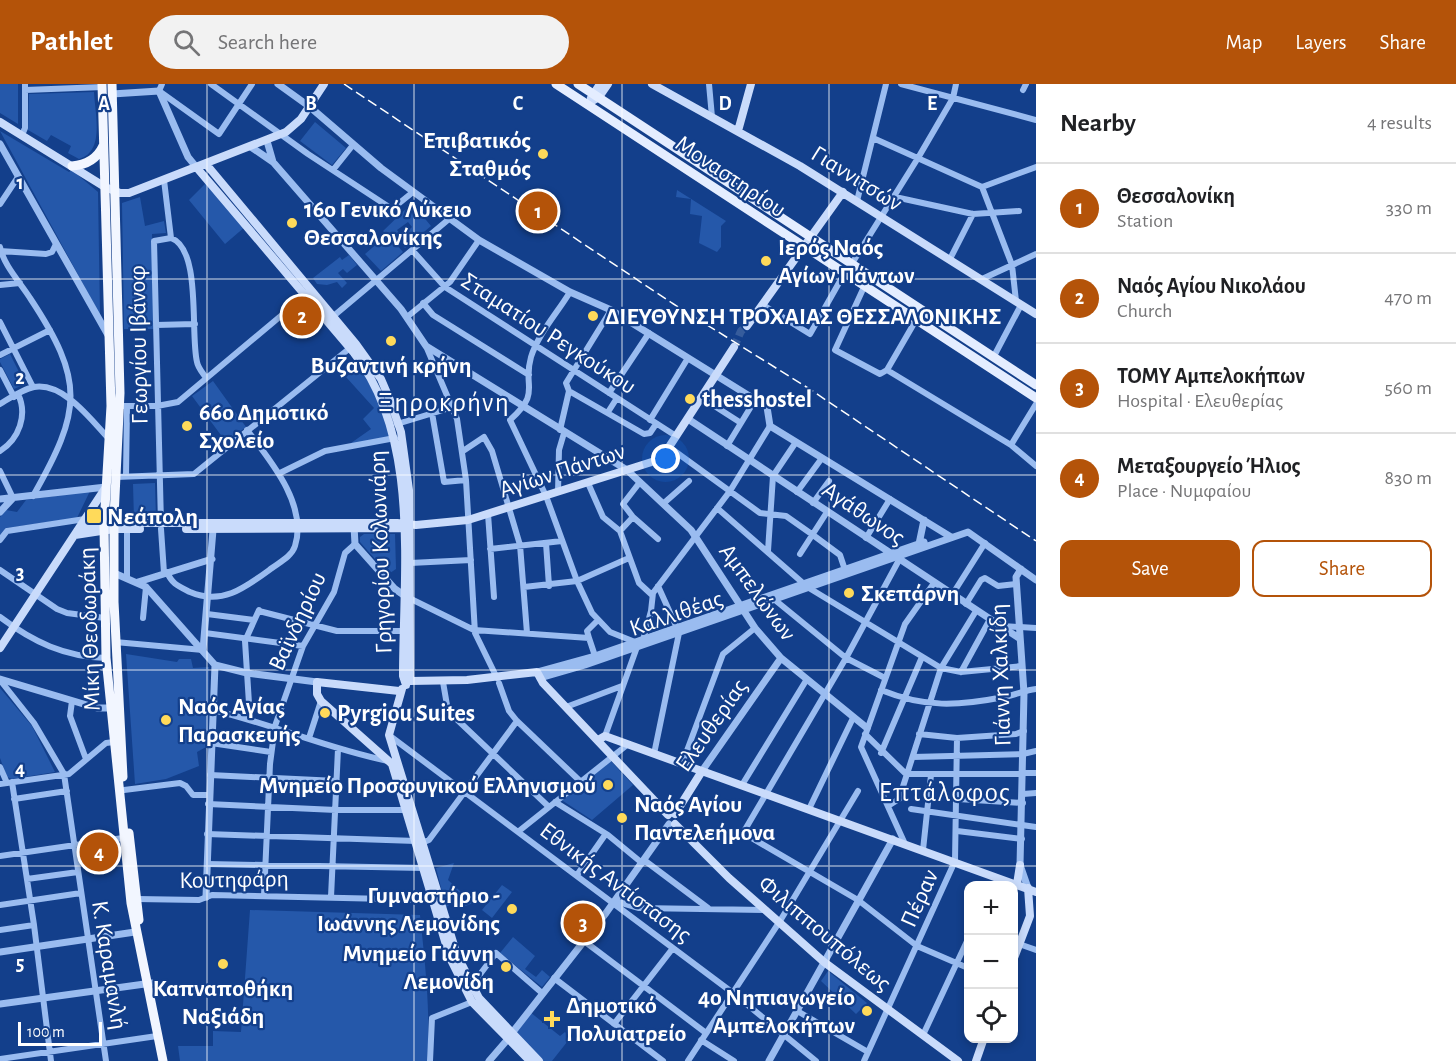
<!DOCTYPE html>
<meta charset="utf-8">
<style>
:root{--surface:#fff;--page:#f2f2f2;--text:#202124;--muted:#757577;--line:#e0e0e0;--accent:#b45309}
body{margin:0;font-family:"Alegreya Sans",sans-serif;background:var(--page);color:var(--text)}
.controls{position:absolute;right:18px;bottom:18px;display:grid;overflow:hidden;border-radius:12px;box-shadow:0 3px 9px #0003}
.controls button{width:54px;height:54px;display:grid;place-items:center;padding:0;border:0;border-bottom:2px solid var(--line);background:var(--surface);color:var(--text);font:30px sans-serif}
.scale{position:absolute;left:18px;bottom:15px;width:84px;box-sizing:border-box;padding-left:6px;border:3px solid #fff;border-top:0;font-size:16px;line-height:21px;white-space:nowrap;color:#fff;-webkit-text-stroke:4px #133f8b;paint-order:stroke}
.you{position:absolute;left:666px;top:375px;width:21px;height:21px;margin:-15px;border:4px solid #fff;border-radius:50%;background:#1a73e8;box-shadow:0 0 0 9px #1a73e833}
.badge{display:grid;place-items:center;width:39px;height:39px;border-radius:50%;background:var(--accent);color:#fff;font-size:20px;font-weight:700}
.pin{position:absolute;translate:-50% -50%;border:3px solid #fff;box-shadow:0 2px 6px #0006}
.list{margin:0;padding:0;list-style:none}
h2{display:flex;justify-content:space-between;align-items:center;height:78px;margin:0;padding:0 24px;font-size:26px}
h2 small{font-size:20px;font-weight:400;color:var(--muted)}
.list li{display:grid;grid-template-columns:39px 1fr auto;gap:18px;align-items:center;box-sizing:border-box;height:90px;padding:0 24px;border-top:2px solid var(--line)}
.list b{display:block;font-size:22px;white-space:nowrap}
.list p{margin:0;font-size:20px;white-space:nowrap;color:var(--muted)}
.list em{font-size:20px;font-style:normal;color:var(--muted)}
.actions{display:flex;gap:12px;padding:18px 24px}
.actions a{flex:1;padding:14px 0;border:2px solid var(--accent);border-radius:12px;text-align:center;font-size:21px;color:var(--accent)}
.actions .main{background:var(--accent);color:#fff}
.icon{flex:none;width:33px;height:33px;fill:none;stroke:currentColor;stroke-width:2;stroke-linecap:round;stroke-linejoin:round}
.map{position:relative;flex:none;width:1036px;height:977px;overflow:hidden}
header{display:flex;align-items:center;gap:36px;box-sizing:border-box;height:84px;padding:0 30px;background:var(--accent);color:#fff}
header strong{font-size:28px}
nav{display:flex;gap:33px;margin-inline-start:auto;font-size:21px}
.search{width:420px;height:54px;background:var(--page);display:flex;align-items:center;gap:15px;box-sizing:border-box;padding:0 21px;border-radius:33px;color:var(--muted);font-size:22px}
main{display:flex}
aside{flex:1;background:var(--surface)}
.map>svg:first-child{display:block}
</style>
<header>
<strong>Pathlet</strong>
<div class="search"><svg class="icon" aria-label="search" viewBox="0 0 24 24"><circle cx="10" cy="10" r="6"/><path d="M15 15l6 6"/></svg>Search here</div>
<nav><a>Map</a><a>Layers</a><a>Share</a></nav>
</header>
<main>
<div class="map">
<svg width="1036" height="977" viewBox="0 0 1036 977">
<rect width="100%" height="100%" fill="#133f8b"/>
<path fill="#2558aa" d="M0,0h18v40l-18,-11z
M94,8c1,22 11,60 -15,67l-11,-6 3,-7 -20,-11 -4,6 -19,-11 1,-36z
M315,38l31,26 -14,17 -32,-24z
M0,47l69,41 3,-2 26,22 2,123z
M208,97l38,45 -21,18 -36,-44z
M677,106l49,31 -5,5v21l-4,5 -18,-9 3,-27 -12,-2 1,-15 -15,-2z
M140,113l5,29 19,-5 2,12 -14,1 2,95h-30l-2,-126z
M412,119l19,23 -26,22 -5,-7v-3l12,-11 -4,-5 -11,8 3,4 -6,5 -6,-4 15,17 -22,19 -16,-17 22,-19 -4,-4z
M349,171l8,10 -10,8 -4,-4 -5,4 9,10 -5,5 -5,-6 -10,3 -10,-1 -4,-6 27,-21 2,3z
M10,270l15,30 -11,5 -14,-27v-3z
M362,279l33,75 -43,8 -1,-3 20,-14 -8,-10 11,-11 -28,-31z
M213,297l33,46 -20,15 -34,-46z
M155,399l1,36 -22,1 -1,-36z
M90,407l-13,27 -71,10 -6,7v-18l6,-7 11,2 9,-12z
M364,450h31l1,35 -6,4 -4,-6h-4l-22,-25v-5z
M126,570l51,8 2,-3h12l2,9 16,-1 -1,79 -11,6 2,14 -33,13 -31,5z
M0,604l32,38 23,46 -43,7 -5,-2 -7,-19z
M610,676l23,25 -41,35 -32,-21z
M454,779l-6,17 25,23 -15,6 -5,-6 -7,4 -10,-39z
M502,801l10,7 -20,26 -10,-8z
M250,826l170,5c5,48 11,97 7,146h-247l-2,-15h35v-15l28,1z
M513,853l22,19 -10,13 11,8 6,-7 8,7 -8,10 -42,-34z
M828,887l39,32 -11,11 -35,-33z
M530,928l30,24 5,-4 6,5 -19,24h-12l-27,-28z"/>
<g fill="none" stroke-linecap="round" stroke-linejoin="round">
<path stroke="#365c9c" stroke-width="8" stroke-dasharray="8 4" stroke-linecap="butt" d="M734,263l7,-16 6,-5"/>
<path stroke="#9abcf0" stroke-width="6" d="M162,0l-3,7 60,43 33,-50
M211,0l97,70 84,55 21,-17
M709,0l3,33
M901,0l135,36
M25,6l78,-3
M1023,6l3,-6
M22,51l3,-7v-44
M873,54l109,49 30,78 4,36
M333,86l20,-25
M164,96l7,58
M982,103l54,-20
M895,113l78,17 46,-3
M857,117l29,-117
M0,120l18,-27
M171,154c31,11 19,97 26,124 1,6 6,11 9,16
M0,163c4,19 20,35 30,51 55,83 52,112 3,198
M412,166l33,37 231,149
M0,167l46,3 6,-2 4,-8
M950,175l23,-45
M851,181l67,-107 35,-60 3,-14
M982,195l54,-25
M0,201l20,-2
M864,203l-29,63 45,24 7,-4 124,75 25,21
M570,208c-12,20 -32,42 -39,65 -9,31 11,34 -21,63l36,76 31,85 15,32 18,19 25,10
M423,219l10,12 96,60
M763,221l47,29 34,-60
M407,233l43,-35 29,-42
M330,235l119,-100
M0,238l33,65
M156,241l39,-1
M426,262l31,73 9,61 9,153 22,45
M0,271l50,-25
M993,274l28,-53
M0,286l14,27
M887,286l29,-50
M569,307l75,43 6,-1 6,-9
M609,309l40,-60
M702,314l39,25
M0,320c10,-6 23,-15 34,-17 30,-5 58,34 76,53
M119,322h38l21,-4 129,-108
M608,328l9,-14
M432,329l12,69 22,-2
M650,336l38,-62
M397,340l56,-17
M560,346l9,-39 -3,-8 45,-73
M1011,361l25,-41
M727,362l28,-46
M669,363l91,66 26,3 27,19 27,20 5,15
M0,367c19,-12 28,-36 18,-57
M463,367l21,-14 8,14 28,94 7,88
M0,387l13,27
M280,389l45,-22 70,-13
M126,392l1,-70
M116,393l78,-3 156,-126
M588,399l15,34 17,14 19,52 13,12
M558,408l1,-42 5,-17
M797,408l25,-34
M664,419l25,-22
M813,419l16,-22
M717,424l87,76
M488,430l6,83
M633,433l25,22
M161,440l-7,-283 17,-3
M127,445v48
M161,445l3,44
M620,447l13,-14 -10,-13 17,-22
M866,454l24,-39
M0,456l7,-9 78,-12
M546,459l3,43
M490,465l72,-8
M768,467l5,-75 23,-34
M800,470l27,-42
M899,476l-53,98 -103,175 115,67 59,46 51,22
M410,479l61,-3
M0,486l57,39 10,4 38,5
M167,488c5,12 11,14 23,20 32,14 56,-5 82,-24 8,-6 20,-12 23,-22 13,-41 -25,-86 -48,-116
M658,502l19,42
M524,503l53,-6 52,-23
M809,504l132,80 20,4 61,-6
M952,511l33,-52
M409,514l65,32 115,8 6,18
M775,516l71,58 39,20
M966,520l15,-24 4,-2 13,8 18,-2
M259,527l78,20h66
M207,530l47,6
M0,533c33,25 65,40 106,41
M143,534l3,-31
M1002,542l34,2
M205,549l98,13
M589,554l-2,-7 10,-10
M643,556l8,-29 2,-18 77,-102 40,-65
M115,558l88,8
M961,588l28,-51
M0,596l34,43 30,51 42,287
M443,598l5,29 101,96
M499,599l10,28 8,10 64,61
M881,606c44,18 77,16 123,7 11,-2 22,-7 32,-8
M72,617l-2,15 16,43
M566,623l56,-21
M213,626c59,14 115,39 175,51
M250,635l-5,-78 14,-31
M865,650l41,40h116
M919,650l38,4 59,-4 8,-3
M390,652l343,257 83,68
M605,652l32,-89
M309,654l12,-37
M211,659l60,9
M881,669l41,-96
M654,670l25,-121
M913,673l110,-3 13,-3
M682,680l41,-110 32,-26
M0,683l7,16
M1022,689h14
M210,691l127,6
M12,698l22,143 17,136
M0,700l69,-10 37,-31 8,-1
M742,701l65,-106
M124,706l56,-7 6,3 7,9h15
M1023,710l13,-1
M14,715l53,-8
M958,715l65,4
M555,718l53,33 34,28
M208,720l128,6h70
M888,722l11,-7 42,-131 35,-57
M809,725l44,-91
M911,725l125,18
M519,747l108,-86
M957,747l65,8
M207,750l209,7
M424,758l5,-2 88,-119
M905,760l-44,-97 44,-123 29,-41
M923,766l8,-75
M0,772l123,-18
M644,776l64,48
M207,780l217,4
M577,791l28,-40
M27,795l51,-7
M264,812l6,-132 5,-38 28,-80 31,-54 11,-39 10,-9
M331,813l7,-148
M137,815l62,1 13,-5 220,5
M615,817l24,7 127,2
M0,821l81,-12
M0,846l34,-5
M584,857l122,92
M1019,860l17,6
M554,894l109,83
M472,901l24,-32 46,40
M799,928l69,40
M614,940l59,-76
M923,951l45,-96
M701,956l33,21
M0,975l157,-23
M430,977l2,-43 40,-16
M688,977l92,-140 78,-130
M864,977l91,-200 2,-123"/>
<path stroke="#9abcf0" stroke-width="7" d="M278,0l32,23 71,61 98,72 91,52 41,18 156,97 3,19 181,111
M112,10l47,-3 29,66 9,11
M267,57l6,21
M0,60l108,191
M251,63l22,15 128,147 25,37 201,124 64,60 64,98 26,30 86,70
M688,335l331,219
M0,415l106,-12
M0,428l13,-14
M354,442l1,18 40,45 13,9
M919,460l5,-24
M1021,485l-5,8 8,116 -4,172 8,23
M114,489l32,14 69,78 32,8 70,9
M138,498l74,-23
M203,566l10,-120
M537,588l58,-16 329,-114
M540,594l45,-13 383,-133 68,48
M0,595l97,29h16
M702,687l79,-113
M206,813l9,-232
M0,868l135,-20
M0,920l152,-21
M512,949l94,-120 63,-89
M489,977l19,-22
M769,977l124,-222"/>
<path stroke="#c9dbfb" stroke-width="8" d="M652,0l148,82 236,148
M591,14l9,-14
M587,20l12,-7 9,-13
M0,38l105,65 15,6h9l157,-61 15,-13 23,-35
M738,47l13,-47
M206,80l150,180 25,35 9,21 11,32 8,58 1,191
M197,84l157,185c67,85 49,220 49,323l3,9
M747,242l96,-134
M79,445l35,-6h283l19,2 52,-5 190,-60 11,-13 65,-100
M186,445l221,-1
M75,451l39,-6h26
M0,564l106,-161
M410,597l57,-1 70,-8 6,11 125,132
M402,605l-13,46 68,220 22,43 60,63
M399,607l-82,-9v12l4,7 71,63 58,194 22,44 58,59
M598,656l7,-4 431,156
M675,730l27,-43
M675,740l54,54 95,84 134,99
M1017,800l3,-19
M1014,874l16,-42 -2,-28
M976,977l8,-23"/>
<path stroke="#e4edff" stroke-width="9" d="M556,0l480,314
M578,0l458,301"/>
<path stroke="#f2f6ff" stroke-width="9" d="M102,0l9,322 -7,119 2,133 25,245 32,158
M112,0l8,309 -6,124v85l9,175
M72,82c14,-1 25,-7 31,-20
M129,749l10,87"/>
<path stroke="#fff" stroke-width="1.5" stroke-dasharray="10 4.5" stroke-linecap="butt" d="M344,0l328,219 136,85 228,153"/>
</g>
<path fill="none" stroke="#fff" stroke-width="1.5" stroke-opacity="0.55" d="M207,0v977M414,0v977M622,0v977M829,0v977M0,195h1036M0,391h1036M0,586h1036M0,782h1036"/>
<g fill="#ffda5a" stroke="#133f8b" stroke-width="2">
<circle cx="543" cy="70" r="6"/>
<circle cx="292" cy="139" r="6"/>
<circle cx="766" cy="177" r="6"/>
<circle cx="593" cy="232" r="6"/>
<circle cx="391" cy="257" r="6"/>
<circle cx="690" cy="315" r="6"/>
<circle cx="187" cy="342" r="6"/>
<rect x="86" y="424" width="16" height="16" rx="3"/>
<circle cx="849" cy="509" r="6"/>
<circle cx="325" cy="629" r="6"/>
<circle cx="166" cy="636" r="6"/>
<circle cx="608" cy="701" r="6"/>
<circle cx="622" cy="734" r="6"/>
<circle cx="512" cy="825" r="6"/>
<circle cx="223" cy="880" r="6"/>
<circle cx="506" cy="883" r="6"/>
<circle cx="867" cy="927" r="6"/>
<path d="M549 926h6v6h6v6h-6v6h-6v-6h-6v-6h6z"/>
</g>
<g text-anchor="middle" stroke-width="4.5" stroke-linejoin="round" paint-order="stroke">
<g font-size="24" font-weight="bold" fill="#fff" stroke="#133f8b" text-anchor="start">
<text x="531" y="64" text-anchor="end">Επιβατικός<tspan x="531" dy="28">Σταθμός</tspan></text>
<text x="304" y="133">16ο Γενικό Λύκειο<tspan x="304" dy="28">Θεσσαλονίκης</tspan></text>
<text x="778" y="171">Ιερός Ναός<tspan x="778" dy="28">Αγίων Πάντων</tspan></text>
<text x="605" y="240">ΔΙΕΥΘΥΝΣΗ ΤΡΟΧΑΙΑΣ ΘΕΣΣΑΛΟΝΙΚΗΣ</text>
<text x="391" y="289" text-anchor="middle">Βυζαντινή κρήνη</text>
<text x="702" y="323">thesshostel</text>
<text x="199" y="336">66ο Δημοτικό<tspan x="199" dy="28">Σχολείο</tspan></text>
<text x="107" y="440">Νεάπολη</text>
<text x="861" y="517">Σκεπάρνη</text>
<text x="178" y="630">Ναός Αγίας<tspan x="178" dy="28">Παρασκευής</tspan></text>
<text x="337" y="637">Pyrgiou Suites</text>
<text x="596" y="709" text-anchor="end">Μνημείο Προσφυγικού Ελληνισμού</text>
<text x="634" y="728">Ναός Αγίου<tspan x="634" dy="28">Παντελεήμονα</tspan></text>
<text x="500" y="819" text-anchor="end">Γυμναστήριο -<tspan x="500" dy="28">Ιωάννης Λεμονίδης</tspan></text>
<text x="494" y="877" text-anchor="end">Μνημείο Γιάννη<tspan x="494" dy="28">Λεμονίδη</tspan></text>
<text x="223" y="912" text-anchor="middle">Καπναποθήκη<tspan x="223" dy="28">Ναξιάδη</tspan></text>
<text x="855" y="921" text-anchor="end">4ο Νηπιαγωγείο<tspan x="855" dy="28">Αμπελοκήπων</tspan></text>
<text x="566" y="929">Δημοτικό<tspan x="566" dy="28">Πολυιατρείο</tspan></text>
</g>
<g font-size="24" fill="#fff" stroke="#133f8b">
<text transform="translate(731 92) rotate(34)" y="8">Μοναστηρίου</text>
<text transform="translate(857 94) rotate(32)" y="8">Γιαννιτσών</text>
<text transform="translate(549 249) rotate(33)" y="8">Σταματίου Ρεγκούκου</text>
<text transform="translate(138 261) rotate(-91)" y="8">Γεωργίου Ιβάνοφ</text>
<text transform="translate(562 386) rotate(-18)" y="8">Αγίων Πάντων</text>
<text transform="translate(864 429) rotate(34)" y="8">Αγάθωνος</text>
<text transform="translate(380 468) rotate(-92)" y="8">Γρηγορίου Κολωνιάρη</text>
<text transform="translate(758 508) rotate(54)" y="8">Αμπελώνων</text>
<text transform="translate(676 529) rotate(-19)" y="8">Καλλιθέας</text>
<text transform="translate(297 537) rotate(-65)" y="8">Βαϊνδηρίου</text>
<text transform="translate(89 545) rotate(-92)" y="8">Μίκη Θεοδωράκη</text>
<text transform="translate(1000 591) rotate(-92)" y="8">Γιάννη Χαλκίδη</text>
<text transform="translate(711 641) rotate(-55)" y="8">Ελευθερίας</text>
<text transform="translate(234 795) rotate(-1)" y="8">Κουτηφάρη</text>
<text transform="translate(616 798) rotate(37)" y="8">Εθνικής Αντίστασης</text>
<text transform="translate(919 814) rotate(-66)" y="8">Πέραν</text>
<text transform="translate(825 849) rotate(40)" y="8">Φιλιππουπόλεως</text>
<text transform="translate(110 881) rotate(81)" y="8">Κ. Καραμανλή</text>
</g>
<g font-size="27" letter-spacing="1.5" fill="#fff" stroke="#133f8b">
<text x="444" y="327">Ξηροκρήνη</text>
<text x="945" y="717">Επτάλοφος</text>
</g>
</g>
<g font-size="20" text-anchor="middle" font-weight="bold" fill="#fff" stroke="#133f8b" stroke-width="4.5" stroke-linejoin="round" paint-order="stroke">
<text x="104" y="26">A</text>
<text x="311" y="26">B</text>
<text x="518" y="26">C</text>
<text x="725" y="26">D</text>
<text x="932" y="26">E</text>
<text x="20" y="105">1</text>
<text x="20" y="300">2</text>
<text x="20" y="495">3</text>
<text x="20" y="691">4</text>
<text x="20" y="886">5</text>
</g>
</svg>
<div class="controls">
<button>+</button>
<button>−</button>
<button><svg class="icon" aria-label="locate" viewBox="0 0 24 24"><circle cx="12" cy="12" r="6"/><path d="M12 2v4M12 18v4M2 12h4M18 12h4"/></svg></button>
</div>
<div class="scale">100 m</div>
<div class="you"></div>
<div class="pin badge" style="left:538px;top:127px">1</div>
<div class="pin badge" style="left:302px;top:232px">2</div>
<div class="pin badge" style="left:583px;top:839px">3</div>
<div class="pin badge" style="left:99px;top:768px">4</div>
</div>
<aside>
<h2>Nearby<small>4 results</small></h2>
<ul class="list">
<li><span class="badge">1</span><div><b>Θεσσαλονίκη</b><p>Station</p></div><em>330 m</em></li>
<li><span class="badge">2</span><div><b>Ναός Αγίου Νικολάου</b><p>Church</p></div><em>470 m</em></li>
<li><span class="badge">3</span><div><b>ΤΟΜΥ Αμπελοκήπων</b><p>Hospital · Ελευθερίας</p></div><em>560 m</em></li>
<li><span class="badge">4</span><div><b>Μεταξουργείο Ήλιος</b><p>Place · Νυμφαίου</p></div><em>830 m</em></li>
</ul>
<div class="actions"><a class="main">Save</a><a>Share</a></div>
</aside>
</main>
